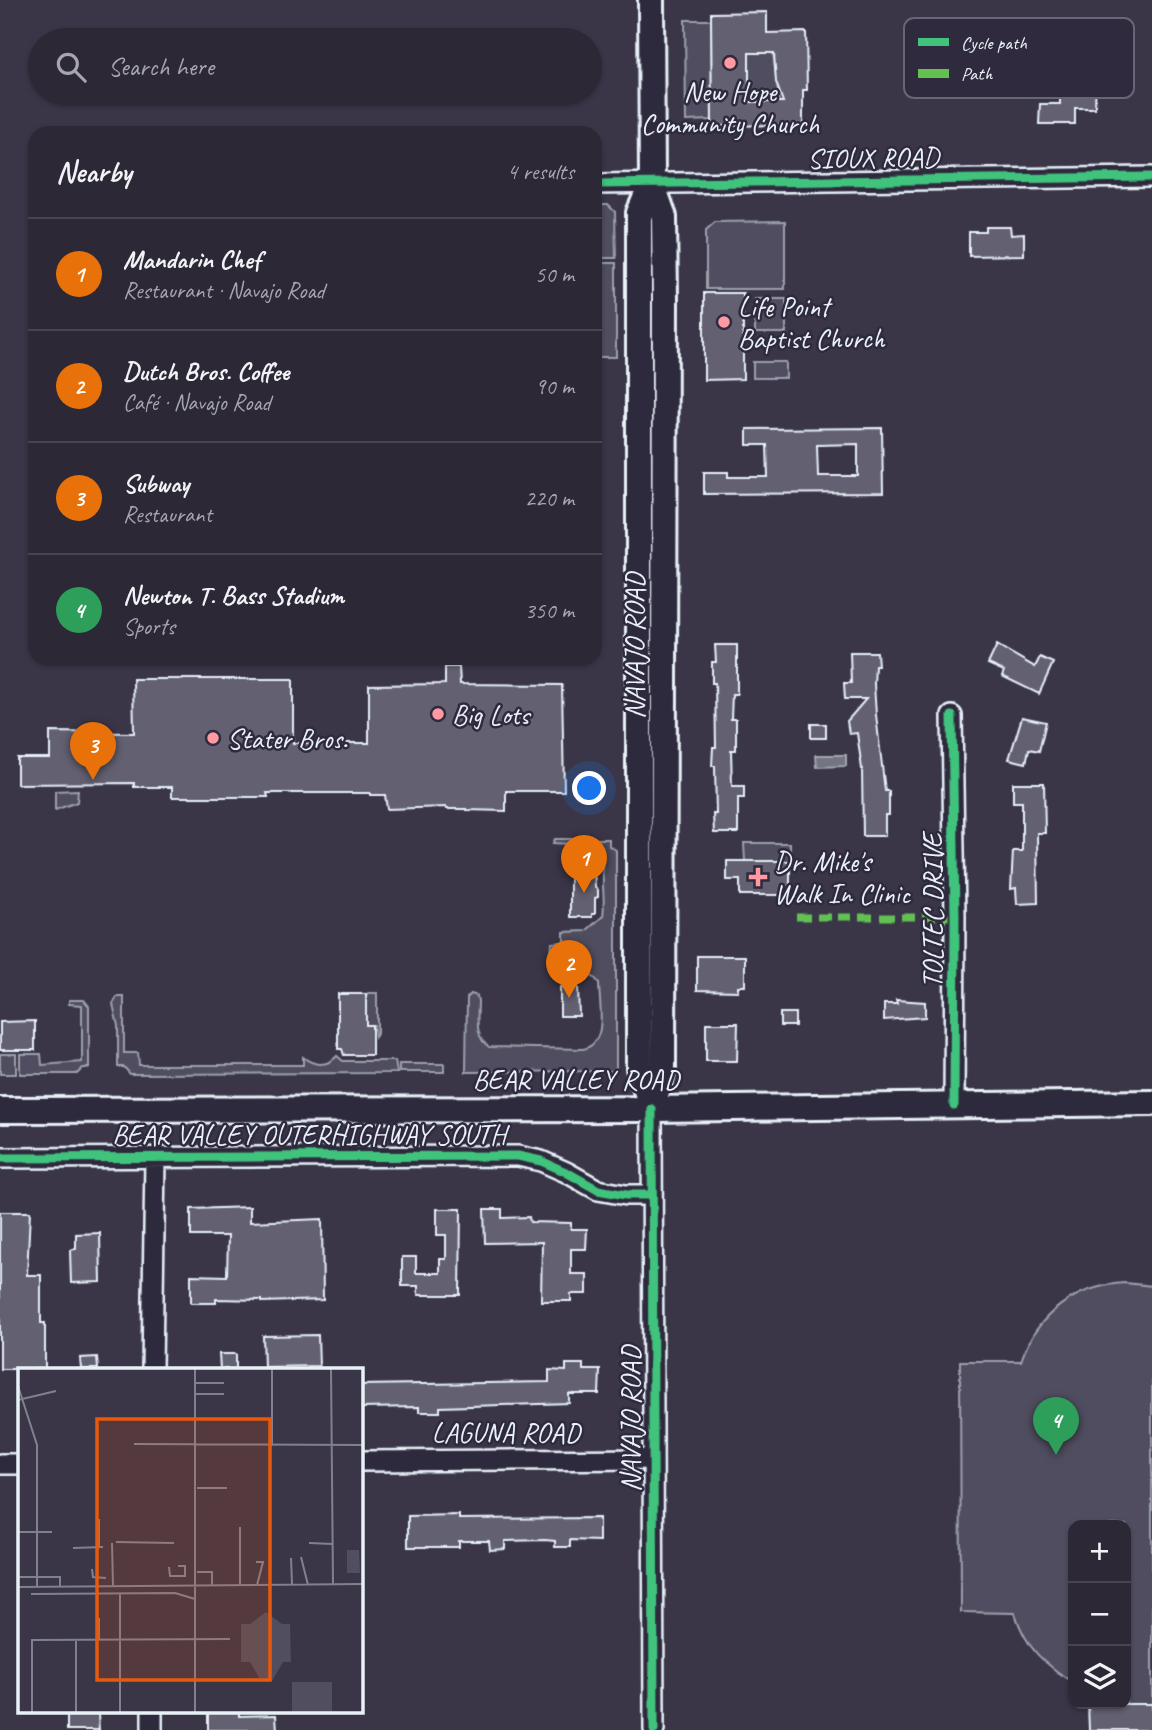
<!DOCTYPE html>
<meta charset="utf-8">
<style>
:root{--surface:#2c2836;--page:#383442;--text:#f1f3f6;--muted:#a6a6ad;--line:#484451;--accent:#ff9aa2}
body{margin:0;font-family:Caveat,sans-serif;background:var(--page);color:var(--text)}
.controls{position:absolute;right:21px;bottom:21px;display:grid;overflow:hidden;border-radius:14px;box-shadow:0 2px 5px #0004}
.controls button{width:63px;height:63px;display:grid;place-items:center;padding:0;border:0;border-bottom:2px solid var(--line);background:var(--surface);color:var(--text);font:35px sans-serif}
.you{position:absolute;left:590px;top:789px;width:24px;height:24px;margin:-18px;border:5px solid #fff;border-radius:50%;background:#1a73e8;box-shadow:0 0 0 10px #1a73e833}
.badge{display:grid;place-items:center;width:46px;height:46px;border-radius:50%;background:var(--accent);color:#fff;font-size:23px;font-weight:700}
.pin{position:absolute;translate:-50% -58px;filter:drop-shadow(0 2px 4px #0008)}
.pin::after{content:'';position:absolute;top:37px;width:24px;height:21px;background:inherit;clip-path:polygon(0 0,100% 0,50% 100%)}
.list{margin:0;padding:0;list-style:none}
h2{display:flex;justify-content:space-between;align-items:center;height:91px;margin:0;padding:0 28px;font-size:30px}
h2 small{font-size:23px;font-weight:400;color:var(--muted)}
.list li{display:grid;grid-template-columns:46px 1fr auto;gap:21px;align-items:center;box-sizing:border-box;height:112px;padding:0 28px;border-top:2px solid var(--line)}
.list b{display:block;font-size:26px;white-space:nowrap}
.list p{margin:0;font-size:23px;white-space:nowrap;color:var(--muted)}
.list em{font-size:23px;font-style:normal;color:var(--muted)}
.icon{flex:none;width:38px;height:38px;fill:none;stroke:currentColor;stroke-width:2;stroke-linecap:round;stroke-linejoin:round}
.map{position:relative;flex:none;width:1152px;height:1730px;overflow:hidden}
.search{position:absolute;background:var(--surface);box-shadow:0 2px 5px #0004;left:28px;top:28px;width:574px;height:77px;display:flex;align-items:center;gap:18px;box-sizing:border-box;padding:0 24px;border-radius:38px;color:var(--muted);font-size:26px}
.panel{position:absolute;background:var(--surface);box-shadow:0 2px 5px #0004;left:28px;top:126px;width:574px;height:539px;border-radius:21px}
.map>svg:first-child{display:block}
</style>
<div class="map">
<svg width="1152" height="1730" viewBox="0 0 1152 1730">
<rect width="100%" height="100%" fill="#3a3648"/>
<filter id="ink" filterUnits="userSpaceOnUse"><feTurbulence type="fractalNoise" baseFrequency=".0143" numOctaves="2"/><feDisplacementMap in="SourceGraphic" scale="14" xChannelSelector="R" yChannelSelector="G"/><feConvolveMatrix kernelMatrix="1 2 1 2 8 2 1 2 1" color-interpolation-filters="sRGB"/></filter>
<g filter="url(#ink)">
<path fill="#504e5f" stroke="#9ca0ac" stroke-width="2" d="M685,20h26l1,100 -26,1z
M773,52l6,50h-30v-49z
M595,205h13l7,7 1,46h-21z
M785,221v68h-79v-59l9,-8z
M595,263h21v94h-21l2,-65 -2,-2z
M755,299h31v34h-31z
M753,362h33v16h-33z
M78,790l-1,12 -22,8v-19z
M555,839h54v7l7,4v217l-3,4 -147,1 1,-74 4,-4 6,2 1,5c0,16 -4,36 11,46l94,2c26,-6 16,-45 16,-66 -11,-16 -30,-8 -47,-11l-2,-11 2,-18 12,-1v-10l22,-1 17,-15c2,-11 0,-22 0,-33 0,-41 -14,-38 -50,-40z
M744,843h46v18h-45z
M368,993h9v41l-2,3 -1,-12h-8v-29z
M117,997h7v56h14l1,12h164v-8c11,9 24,10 34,-1l6,5h52l2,12 -267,1 -6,-7h-6v-41l-5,-22z
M69,1000h15l5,6v62h-6l-6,6h-57v-20h21l1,11 40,-3v-57l-13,-1z
M0,1054h16v20h-16z
M399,1064h45v8h-45z
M1125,1283l27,3v444h-62l-1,-26h37v-179h-53v158c-30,-21 -47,-34 -58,-70l-54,-1 -1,-251h61c16,-48 55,-75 104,-78z"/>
<path fill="#737482" stroke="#a2a6b1" stroke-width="2" d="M816,755h30v11l-29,1z"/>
<path fill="#636171" stroke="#e8f1f8" stroke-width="2" fill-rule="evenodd" d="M767,12v21l39,-1 1,58h-4v35l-89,1 -2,-5 -1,-108zM749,53h25l2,29 7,20h-34z
M1078,74l18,1 -1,33h-20v16h-36l1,-20h20v-13h18z
M986,227h24l1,8 13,-1v21l-55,1v-24h17z
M704,293h39v86l-39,1z
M882,428l1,65 -179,1v-22h24v5h40l-1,-32h-20v-16zM858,444v32h-40l-1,-31z
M715,645h22v49h-5l-1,25h5v31h-5l1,36h12v12h-6v35h-24l-1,-19h3l-1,-48h-3l1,-19h3l-1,-64h-3v-21h4z
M997,645l38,22 5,-10 13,6 -14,31 -37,-18 2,-5 -16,-7z
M850,652h27l1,14h-3l-1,18 2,31 9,76h4v24h-4v21h-22l-1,-67 -5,-36 -8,1 -2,-13 19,-22h-21l-1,-16h7z
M445,667h14l1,17 102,1 2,106h-58v20l-40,-1v-1h-20v-2l-59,2 -2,-14h-15v-2h-103l1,4h-96v-10h-38v-4l-117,1v-26h33v-26l84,1 -1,-54h160v64h76v-58l76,-1z
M1022,717l24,5 -7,29 -10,-2 -3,14 -17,-4z
M811,724h15v14h-15z
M1013,783h31l1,50h-8l1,70 -21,1 -1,-16 -5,1 2,-38h9v-49h-9z
M727,861h63v34h-50v-15h-13z
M570,867h24l1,20 3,3v7l-3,1v16h-3v3h-22z
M697,956h48v30h-7v5l-41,-1z
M560,987h18l1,29h-19z
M338,994h28v31h6v30h-28l-2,-6h-4z
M896,1000l29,2v15l-41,3v-16h13z
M780,1013h15v13h-15z
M35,1021v29h-35v-28z
M706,1023h32l-1,38h-31z
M250,1207v15l72,-3 1,81 -61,2v-2l-46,-1v4h-25v-28l36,1 1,-40h-37v-27z
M437,1209h24l-1,86h-42v-9h-16v-29h14v16h24v-14h6v-24h-9z
M484,1209h18v9l27,-1 1,5 41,1v6h16l-1,20h-15v25h16v20h-16v7h-30l1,-59 -57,1z
M0,1212h30l-3,63h14v48h4v46h-45z
M100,1233l1,49 -30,1 -1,-33 6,-1v-15z
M318,1335l1,31 -55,1 -1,-31z
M219,1354h17v15h-16z
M97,1357l1,12h-17l-1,-11z
M566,1364h17v6h17l-1,24h-30v9l-129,4v5h-21v-5l-59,1v-23l189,-3v-12l17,1z
M459,1515v4l140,-1v23l-29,-1v7h-15v-6l-10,-1 -40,1v8l-15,1 -1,-9h-30v6h-51v-31z
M1088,1704h64v26h-63z
M208,1711h31v5l37,-1 1,15h-69z
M67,1713h31l1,17h-32z"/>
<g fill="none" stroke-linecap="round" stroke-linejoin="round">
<defs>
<path id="minor" d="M595,184l557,-7
M952,716l3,201 -1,188
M652,1109l2,621
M0,1158l518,-2 23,5 25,11 32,18 28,5h25
M152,1370l3,-212
M360,1461l293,-2
M0,1464h19
M152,1711v19"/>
<path id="major" d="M651,0l1,183 12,34 1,83 -2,769 -11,40
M652,1109l-13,-41v-855l13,-30
M0,1110l652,-1 500,-6"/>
</defs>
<use href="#minor" stroke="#e8f1f8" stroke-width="24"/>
<use href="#major" stroke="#e8f1f8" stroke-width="30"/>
<use href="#minor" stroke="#2f2a3d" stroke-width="19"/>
<use href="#major" stroke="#2f2a3d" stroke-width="24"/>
<path stroke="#63c152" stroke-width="7" stroke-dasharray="14 7" stroke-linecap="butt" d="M796,917h159"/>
<defs>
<path id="cycleway" d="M595,184l557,-7
M952,716l3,201 -1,188
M652,1109l2,621
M0,1158l518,-2 23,5 25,11 32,18 28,5h25"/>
</defs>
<use href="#cycleway" stroke="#2f2a3d" stroke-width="13"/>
<use href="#cycleway" stroke="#40c37c" stroke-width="9"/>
</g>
</g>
<g fill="#ff9aa2" stroke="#2f2a3d" stroke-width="2.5">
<circle cx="730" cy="63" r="7"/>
<circle cx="724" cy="322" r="7"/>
<circle cx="438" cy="714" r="7"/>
<circle cx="213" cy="738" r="7"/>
<path d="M754.5 866.5h7v7h7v7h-7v7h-7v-7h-7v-7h7z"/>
</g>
<g text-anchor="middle" stroke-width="5" stroke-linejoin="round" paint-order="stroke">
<g font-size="28" fill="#e8f1f8" stroke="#2f2a3d" text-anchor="start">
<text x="730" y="101" text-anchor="middle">New Hope<tspan x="730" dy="32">Community Church</tspan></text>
<text x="738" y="316">Life Point<tspan x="738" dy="32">Baptist Church</tspan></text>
<text x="452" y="724">Big Lots</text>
<text x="227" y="748">Stater Bros.</text>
<text x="774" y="871">Dr. Mike's<tspan x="774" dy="32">Walk In Clinic</tspan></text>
</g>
<g font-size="28" fill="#e8f1f8" stroke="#2f2a3d">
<text transform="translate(873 157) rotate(-1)" y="10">SIOUX ROAD</text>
<text transform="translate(634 646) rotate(-90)" y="10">NAVAJO ROAD</text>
<text transform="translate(932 911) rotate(-90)" y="10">TOLTEC DRIVE</text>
<text x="576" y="1089">BEAR VALLEY ROAD</text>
<text x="309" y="1144">BEAR VALLEY OUTERHIGHWAY SOUTH</text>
<text transform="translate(630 1419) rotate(-90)" y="10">NAVAJO ROAD</text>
<text x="506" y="1442">LAGUNA ROAD</text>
</g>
</g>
<g transform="translate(18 1368)">
<rect width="345" height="345" fill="#3a3648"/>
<path d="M329,182h12l1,23h-13zM248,244l16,12h8l1,38h-8l-11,19h-11l-11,-19h-9v-38h9zM274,314h40v30h-40z" fill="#504e5f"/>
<path fill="none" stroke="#80818e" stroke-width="2" d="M177,1v217M254,1v77M313,1l2,215M177,15h29M0,18l19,59v142M177,26h29M0,32l38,-9M116,76l229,1M179,120h30M81,151v29M222,159v58M0,164h34M98,174l58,1M94,175l1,43M291,175l24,1M55,180l30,-1M283,189l7,28M273,190l1,26M238,194h7l-6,23M151,199l1,9h15v-10h-7M74,201l1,8 13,1M179,204h15v14M0,209h42v10M177,218v126M0,219l345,-3M13,226l144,-1 20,6M58,272v72M81,272v-22M14,344v-72l198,-1M102,344v-118"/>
<path fill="#e8590c" fill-opacity="0.15" stroke="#e8590c" stroke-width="3.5" d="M79,51h173v261h-173z"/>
<rect width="345" height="345" fill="none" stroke="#e8f1f8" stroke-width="3.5"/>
</g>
<rect x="904" y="18" width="230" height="80" rx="10" fill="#2f2a3d" stroke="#666675" stroke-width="2"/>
<rect x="918" y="38" width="31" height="8" fill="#40c37c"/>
<rect x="918" y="69" width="31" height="9" fill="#63c152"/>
<g font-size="19" fill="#e8f1f8">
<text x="961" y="49">Cycle path</text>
<text x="961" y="80">Path</text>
</g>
</svg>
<div class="controls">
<button>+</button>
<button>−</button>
<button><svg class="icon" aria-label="layers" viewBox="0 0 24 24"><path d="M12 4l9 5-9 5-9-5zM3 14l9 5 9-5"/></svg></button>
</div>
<div class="you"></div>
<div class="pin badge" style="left:584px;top:893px;background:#e8710a">1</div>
<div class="pin badge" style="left:569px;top:998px;background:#e8710a">2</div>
<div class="pin badge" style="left:93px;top:780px;background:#e8710a">3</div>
<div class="pin badge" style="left:1056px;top:1455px;background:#2e9e5b">4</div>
<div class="search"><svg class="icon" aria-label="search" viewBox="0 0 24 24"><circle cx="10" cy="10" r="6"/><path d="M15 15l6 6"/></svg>Search here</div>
<section class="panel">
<h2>Nearby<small>4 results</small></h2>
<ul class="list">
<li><span class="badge" style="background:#e8710a">1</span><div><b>Mandarin Chef</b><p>Restaurant · Navajo Road</p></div><em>50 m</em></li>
<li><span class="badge" style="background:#e8710a">2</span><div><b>Dutch Bros. Coffee</b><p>Café · Navajo Road</p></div><em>90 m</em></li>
<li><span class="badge" style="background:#e8710a">3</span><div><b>Subway</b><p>Restaurant</p></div><em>220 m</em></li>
<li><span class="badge" style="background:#2e9e5b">4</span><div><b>Newton T. Bass Stadium</b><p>Sports</p></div><em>350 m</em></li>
</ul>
</section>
</div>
